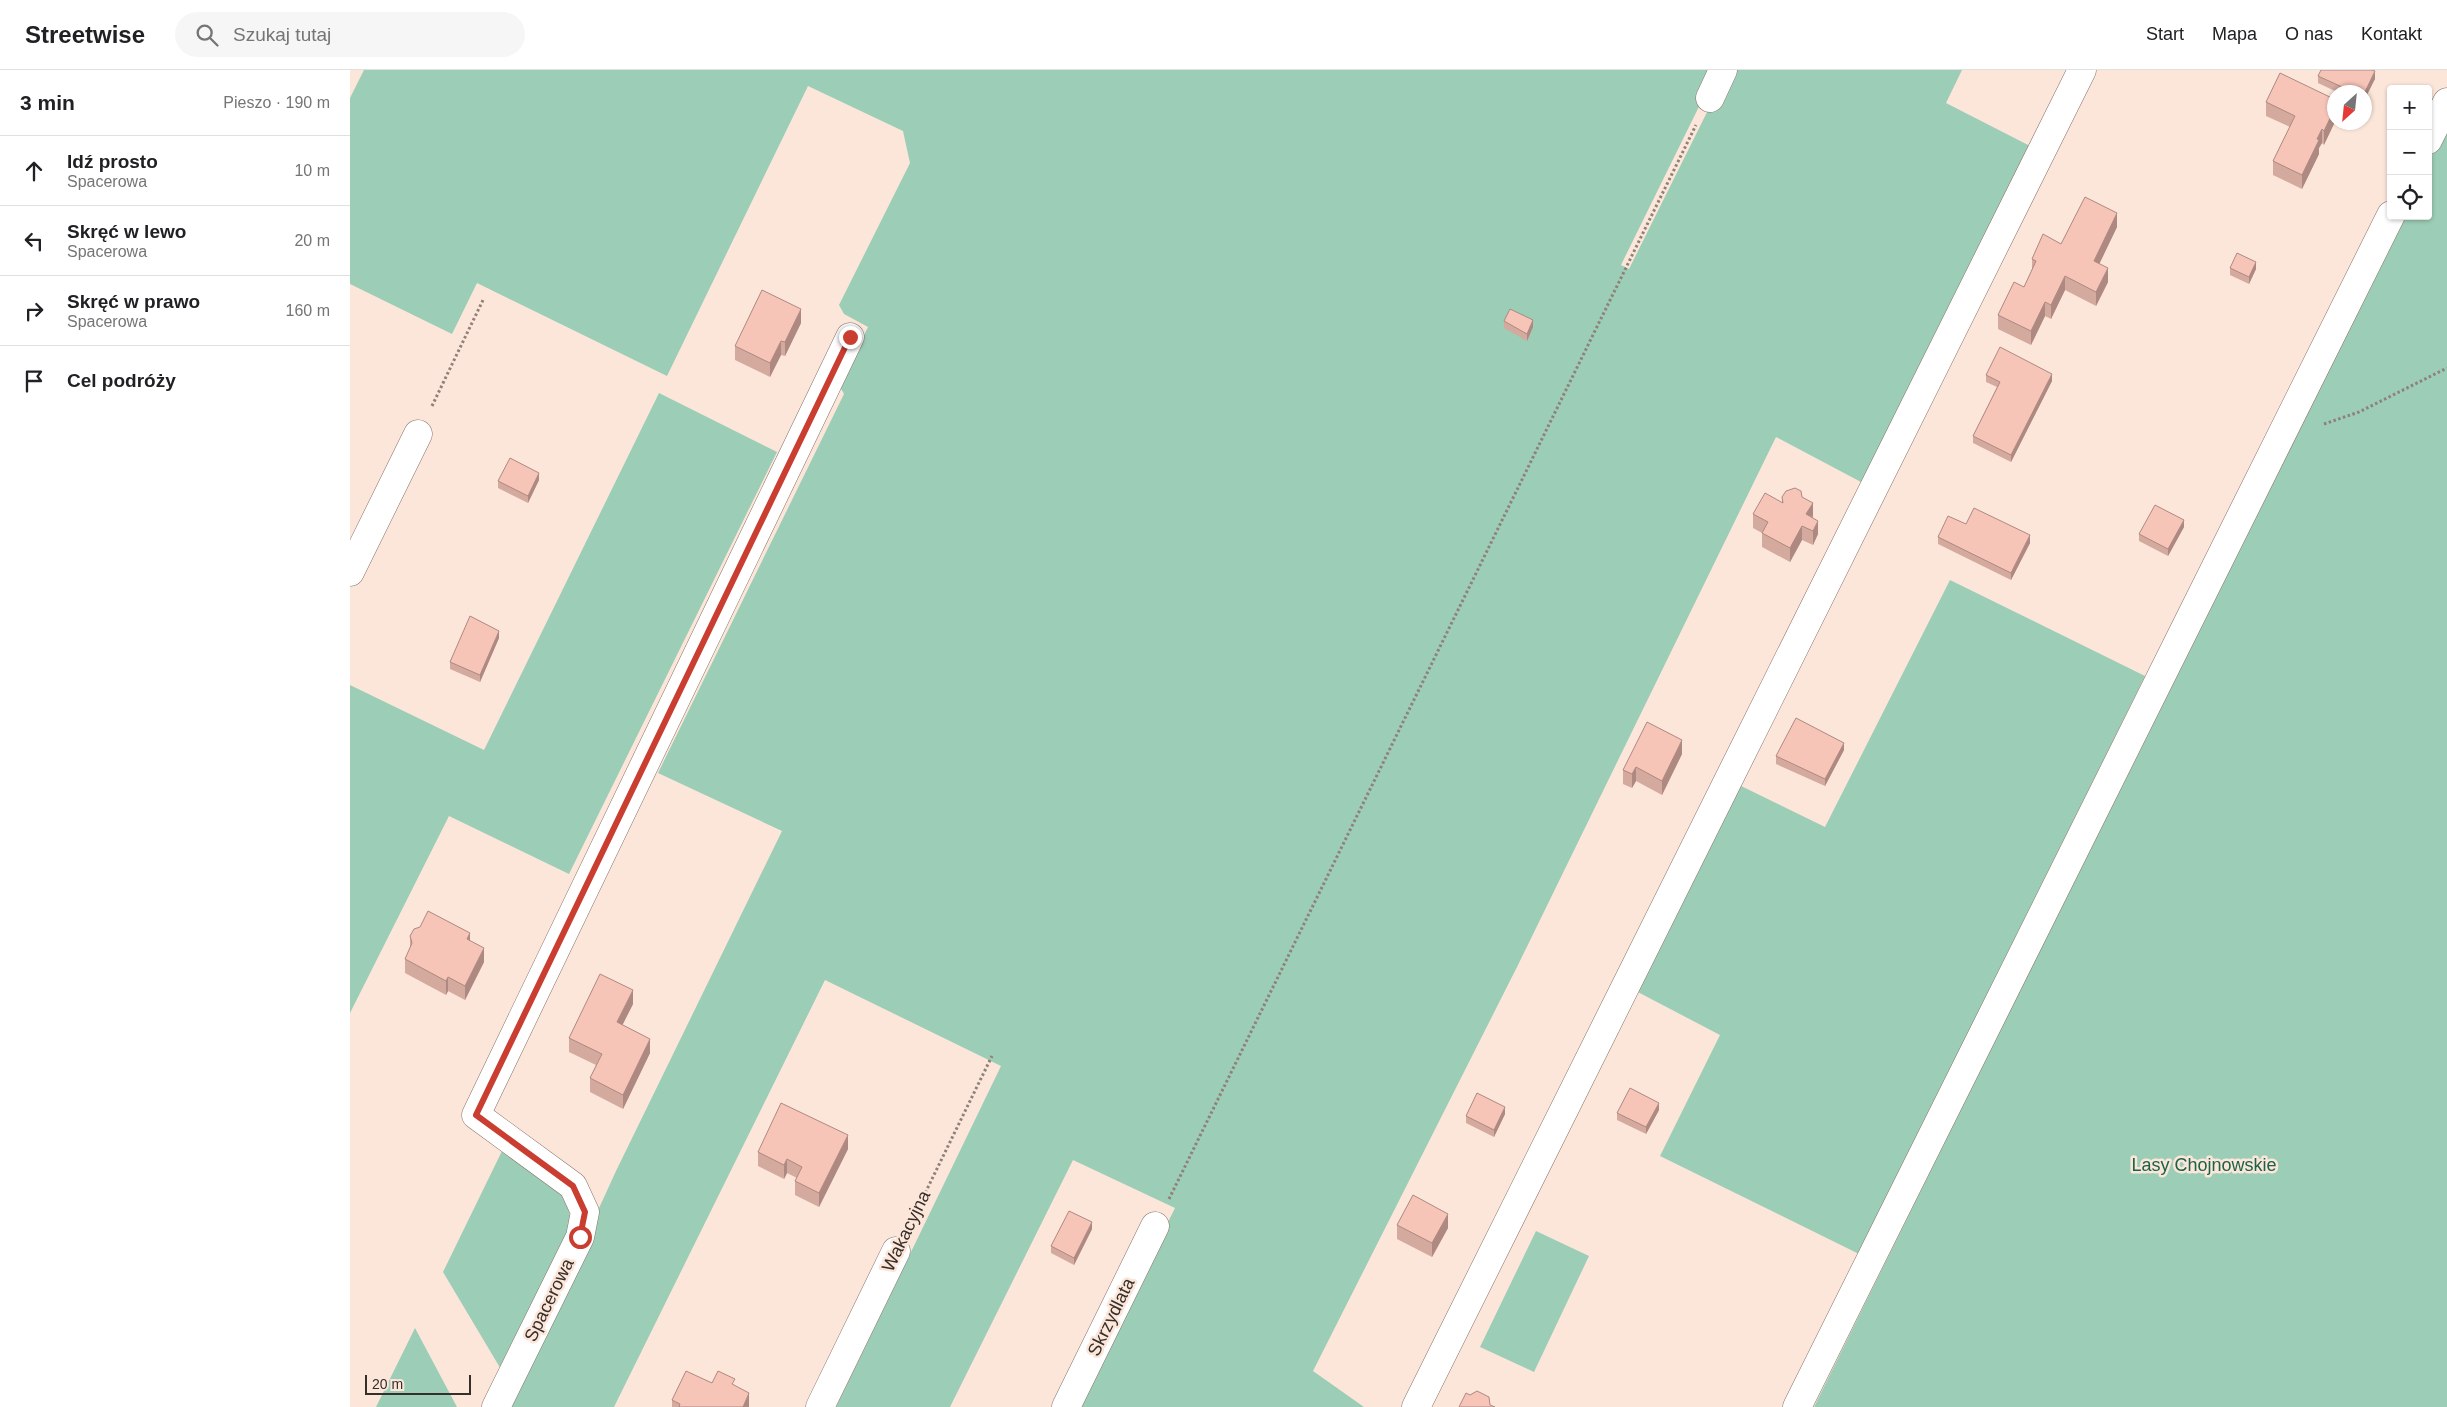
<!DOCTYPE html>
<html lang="pl">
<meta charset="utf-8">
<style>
:root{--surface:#fff;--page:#f6f6f6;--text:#202124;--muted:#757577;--line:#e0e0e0}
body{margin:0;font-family:Arial,sans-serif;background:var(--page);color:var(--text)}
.controls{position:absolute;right:15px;top:15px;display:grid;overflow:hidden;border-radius:5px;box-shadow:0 1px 4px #0004}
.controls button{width:45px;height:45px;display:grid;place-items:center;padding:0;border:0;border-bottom:1px solid var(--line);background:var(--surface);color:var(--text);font:25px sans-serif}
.compass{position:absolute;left:1977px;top:15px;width:45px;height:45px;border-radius:50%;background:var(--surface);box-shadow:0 1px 4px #0004;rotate:207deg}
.scale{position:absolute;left:15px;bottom:12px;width:106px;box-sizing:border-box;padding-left:5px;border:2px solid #362e29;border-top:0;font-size:14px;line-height:18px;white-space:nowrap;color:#362e29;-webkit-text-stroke:4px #fce6da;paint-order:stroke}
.stop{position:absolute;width:15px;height:15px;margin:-11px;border:4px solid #ca3d31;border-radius:50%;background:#fff}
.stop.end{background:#ca3d31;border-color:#fff;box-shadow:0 1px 5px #0008}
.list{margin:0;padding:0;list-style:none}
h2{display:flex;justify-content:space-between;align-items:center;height:65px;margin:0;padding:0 20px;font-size:21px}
h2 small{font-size:16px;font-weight:400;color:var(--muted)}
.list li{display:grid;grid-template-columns:32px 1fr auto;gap:15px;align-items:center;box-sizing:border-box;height:70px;padding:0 20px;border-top:1px solid var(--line)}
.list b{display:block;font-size:19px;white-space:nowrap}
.list p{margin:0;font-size:16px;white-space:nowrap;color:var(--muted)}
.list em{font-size:16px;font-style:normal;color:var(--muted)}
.icon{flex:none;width:28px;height:28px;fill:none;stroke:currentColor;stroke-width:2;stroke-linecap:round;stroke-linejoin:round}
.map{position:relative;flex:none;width:2097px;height:1337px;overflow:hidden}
header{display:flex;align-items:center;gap:30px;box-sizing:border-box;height:70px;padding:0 25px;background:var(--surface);border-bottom:1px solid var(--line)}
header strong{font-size:24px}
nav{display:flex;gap:28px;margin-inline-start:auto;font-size:18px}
.search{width:350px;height:45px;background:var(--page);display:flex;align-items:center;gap:12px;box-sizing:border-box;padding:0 18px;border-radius:28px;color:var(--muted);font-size:19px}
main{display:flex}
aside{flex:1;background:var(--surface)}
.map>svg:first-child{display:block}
</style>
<header>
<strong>Streetwise</strong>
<div class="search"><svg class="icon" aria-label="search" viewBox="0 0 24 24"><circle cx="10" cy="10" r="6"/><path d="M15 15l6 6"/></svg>Szukaj tutaj</div>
<nav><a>Start</a><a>Mapa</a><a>O nas</a><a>Kontakt</a></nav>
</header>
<main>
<aside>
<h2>3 min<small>Pieszo · 190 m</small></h2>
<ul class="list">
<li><svg class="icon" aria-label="ahead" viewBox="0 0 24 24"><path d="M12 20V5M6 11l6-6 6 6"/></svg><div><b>Idź prosto</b><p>Spacerowa</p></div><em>10 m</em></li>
<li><svg class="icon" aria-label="left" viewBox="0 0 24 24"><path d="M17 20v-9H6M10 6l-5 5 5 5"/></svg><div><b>Skręć w lewo</b><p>Spacerowa</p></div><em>20 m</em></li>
<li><svg class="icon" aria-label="right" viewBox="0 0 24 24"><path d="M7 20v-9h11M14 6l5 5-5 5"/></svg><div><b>Skręć w prawo</b><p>Spacerowa</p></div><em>160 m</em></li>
<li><svg class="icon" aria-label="arrive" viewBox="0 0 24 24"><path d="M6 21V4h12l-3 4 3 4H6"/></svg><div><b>Cel podróży</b></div></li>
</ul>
</aside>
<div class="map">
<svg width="2097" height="1337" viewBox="0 0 2097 1337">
<rect width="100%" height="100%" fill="#fce6da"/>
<path fill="#9ccdb6" d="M14,0h1353l-96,195 8,4 99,-199h234l-16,33 86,44 -171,335 -85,-45 -259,530 -204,404 51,36h-288l99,-199 -102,-48 -123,247h-114l165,-341 -176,-86 -211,427h-106l108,-236 166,-340 -124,-58 186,-379 -5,-9 29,-58 -24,-13 -5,-9 71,-142 -7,-32 -95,-45 -141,290 -190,-93 -25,51 -102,-50v-186z
M2097,55v1282h-633l588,-1191h26v-53z
M309,323l118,59 -208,422 -120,-58 -99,197v-328l134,65z
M1600,510l195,96 -286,578 -199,-98 60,-121 -88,-46 103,-206 90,44z
M152,1081l61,38 10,38 -71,144 -59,-99z
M1186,1161l53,25 -55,116 -54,-25z
M65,1258l42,79h-81z"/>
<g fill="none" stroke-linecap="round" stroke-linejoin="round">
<defs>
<path id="minor" d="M1360,28l13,-28
M2078,70l19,-38
M0,502l68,-138
M146,1337l84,-170 5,-25 -12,-26 -97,-71 374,-778
M470,1337l76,-156
M716,1337l89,-181
M1066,1337l666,-1337
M1447,1337l594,-1192"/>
</defs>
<use href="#minor" stroke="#867369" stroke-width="29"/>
<path stroke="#8f8179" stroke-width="3" stroke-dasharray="2.5 2.5" stroke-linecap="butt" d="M82,336l52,-108
M1974,354l35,-12 88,-44
M819,1129l527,-1074
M560,1154l82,-168"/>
<use href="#minor" stroke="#fff" stroke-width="28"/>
</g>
<path fill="#d4a99e" d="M1968,6l57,3 -11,13h-27l-19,-9z
M1984,29l-10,46 -2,-2 -3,5v6l-17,35 -29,-14v-14l17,-34 -24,-11v-14z
M1767,157l-18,37 9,18 -12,24 -31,-16 -14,29 -6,-3 -14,29 -33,-16v-14l26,-28 8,-17v-11l29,-15z
M1880,198l26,1 -7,15 -19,-9z
M1154,251l29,6 -6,14 -23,-13z
M451,253l-16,33 -4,-1 -11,22 -35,-17v-14z
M1636,305l66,6 -41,81 -38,-19v-7l24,-49 -11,-5z
M189,410l-11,23 -30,-15v-7z
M1432,427h20l11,20 5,17 -5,11 -11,-5 -12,22 -28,-15v-14l-9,-5v-14l29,-12z
M1616,454l64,19 -19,37 -73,-36v-7z
M1834,457l-16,29 -29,-15v-7z
M149,568l-19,44 -30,-13v-7z
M1494,680l-19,36 -49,-22v-8z
M1332,684l-20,41 -26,-14 -4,7 -9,-4v-14z
M60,866l60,5 14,21 -19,38 -17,-9 -2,4 -41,-22v-14l5,-11z
M283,934l-11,21 28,28 -27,56 -33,-17v-14l6,-13 -27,-13v-14z
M1309,1040l-13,24 -29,-14v-7z
M1155,1044l-11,23 -28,-14v-7z
M498,1079l-29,58 -24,-12v-14l2,-3 -10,-5 -3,6 -26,-13v-14z
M1047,1155l51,3 -16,29 -35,-18z
M742,1159l-18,36 -23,-12v-7z
M385,1316l14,21h-77v-7z"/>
<path fill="#ad8981" d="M2025,1v8l-11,22v-7z
M1984,40v12h1l-11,23v-14z
M1972,59v14l-3,5v6l-17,35v-14l15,-36z
M1767,143v14l-23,48v-14z
M1906,192v7l-7,15v-7z
M1758,198v14l-12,24v-14z
M1715,206v14l-14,29v-14z
M1695,232v14l-14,29v-14z
M451,239v14l-16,33v-14z
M1183,250v7l-6,14v-7z
M431,271v14l-11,22v-14z
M1702,304v7l-41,81v-7z
M189,403v7l-11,23v-7z
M1463,433v14l-7,-3z
M1834,450v7l-16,29v-7z
M1468,451v13l-5,11v-14z
M1452,456v14l-12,22v-14z
M1680,465v8l-19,37v-7z
M149,561v7l-19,44v-7z
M1332,670v14l-20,41v-14z
M1494,673v7l-19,36v-7z
M1286,697v14l-4,7v-14z
M120,863v14l-3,-8z
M134,878v14l-19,38v-14z
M98,907v14l-2,4v-14z
M283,920v14l-16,32v-14z
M300,969v14l-27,56v-14z
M1309,1033v7l-13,24v-7z
M1155,1037v7l-11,23v-7z
M498,1065v14l-29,58v-14z
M437,1089v14l-3,6v-14z
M1098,1144v14l-16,29v-14z
M742,1152v7l-18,36v-7z
M399,1323v14h-6z"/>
<path fill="#f7c4b8" stroke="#ad8981" d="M1971,0h51l3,1 -11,23v-2h-11l-35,-16z
M1930,3l54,26v11l-10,21 -2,-2 -5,10 2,1 -17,35 -29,-14 22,-45 -29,-14z
M1735,127l32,16 -23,48 14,7 -12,24 -31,-16 -14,29 -6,-3 -14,29 -33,-16 16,-33 10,5 12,-26 -4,-2 11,-25 18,10z
M1887,183l19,9 -7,15 -19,-9z
M412,220l39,19 -16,33 -4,-1 -11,22 -35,-17z
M1160,239l23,11 -6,14 -23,-13z
M1650,277l52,27 -41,81 -38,-19 27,-54 -14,-7z
M160,388l29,15 -11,23 -30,-15z
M1445,418l6,3 1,6 11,6 -7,11 12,7 -5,10 -11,-5 -12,22 -28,-15 6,-11 -15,-8 12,-21 18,10 -1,-6 4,-6z
M1805,435l29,15 -16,29 -29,-15z
M1624,438l56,27 -19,38 -73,-36 10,-21 18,8z
M120,546l29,15 -19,44 -30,-13z
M1446,648l48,25 -19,36 -49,-23z
M1297,652l35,18 -20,41 -26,-14 -4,7 -9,-4z
M78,841l42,22 -3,6 17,9 -19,38 -17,-9 -2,4 -41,-22 7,-16 -2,-7 4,-7 6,-2z
M250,904l33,16 -16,32 33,17 -27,56 -33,-17 12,-24 -33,-16z
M1280,1018l29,15 -13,24 -29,-14z
M1127,1023l28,14 -11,23 -28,-14z
M431,1033l67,32 -29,58 -24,-12 7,-14 -15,-8 -3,6 -26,-13z
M1063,1125l35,19 -16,29 -35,-18z
M719,1141l23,11 -18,36 -23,-12z
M336,1301l26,12 6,-12 17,8 -3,5 17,9 -6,14h-64l1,-3 -8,-4z
M1127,1321l12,6 1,8 5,2h-36l7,-14 4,2z"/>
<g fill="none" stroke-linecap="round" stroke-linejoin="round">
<path stroke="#ca3d31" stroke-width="6" d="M230,1167l5,-25 -12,-26 -97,-71 374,-778"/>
</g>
<g text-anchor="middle" stroke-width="5" stroke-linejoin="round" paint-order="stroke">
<g font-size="18" fill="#196448" stroke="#fce6da">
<text x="1854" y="1101">Lasy Chojnowskie</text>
</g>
<g font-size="18" fill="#362e29" stroke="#fce6da">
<text transform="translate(556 1161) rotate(-64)" y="6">Wakacyjna</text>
<text transform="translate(199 1230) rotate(-64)" y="6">Spacerowa</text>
<text transform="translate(761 1247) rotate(-64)" y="6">Skrzydlata</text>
</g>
</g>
</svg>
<div class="controls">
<button>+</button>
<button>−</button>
<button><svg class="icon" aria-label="locate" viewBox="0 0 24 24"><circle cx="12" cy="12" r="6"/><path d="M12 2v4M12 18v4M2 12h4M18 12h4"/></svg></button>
</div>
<svg class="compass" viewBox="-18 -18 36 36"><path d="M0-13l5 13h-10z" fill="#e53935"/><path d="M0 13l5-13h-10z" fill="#757577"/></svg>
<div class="scale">20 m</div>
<div class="stop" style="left:230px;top:1167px"></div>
<div class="stop end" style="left:500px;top:267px"></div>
</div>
</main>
